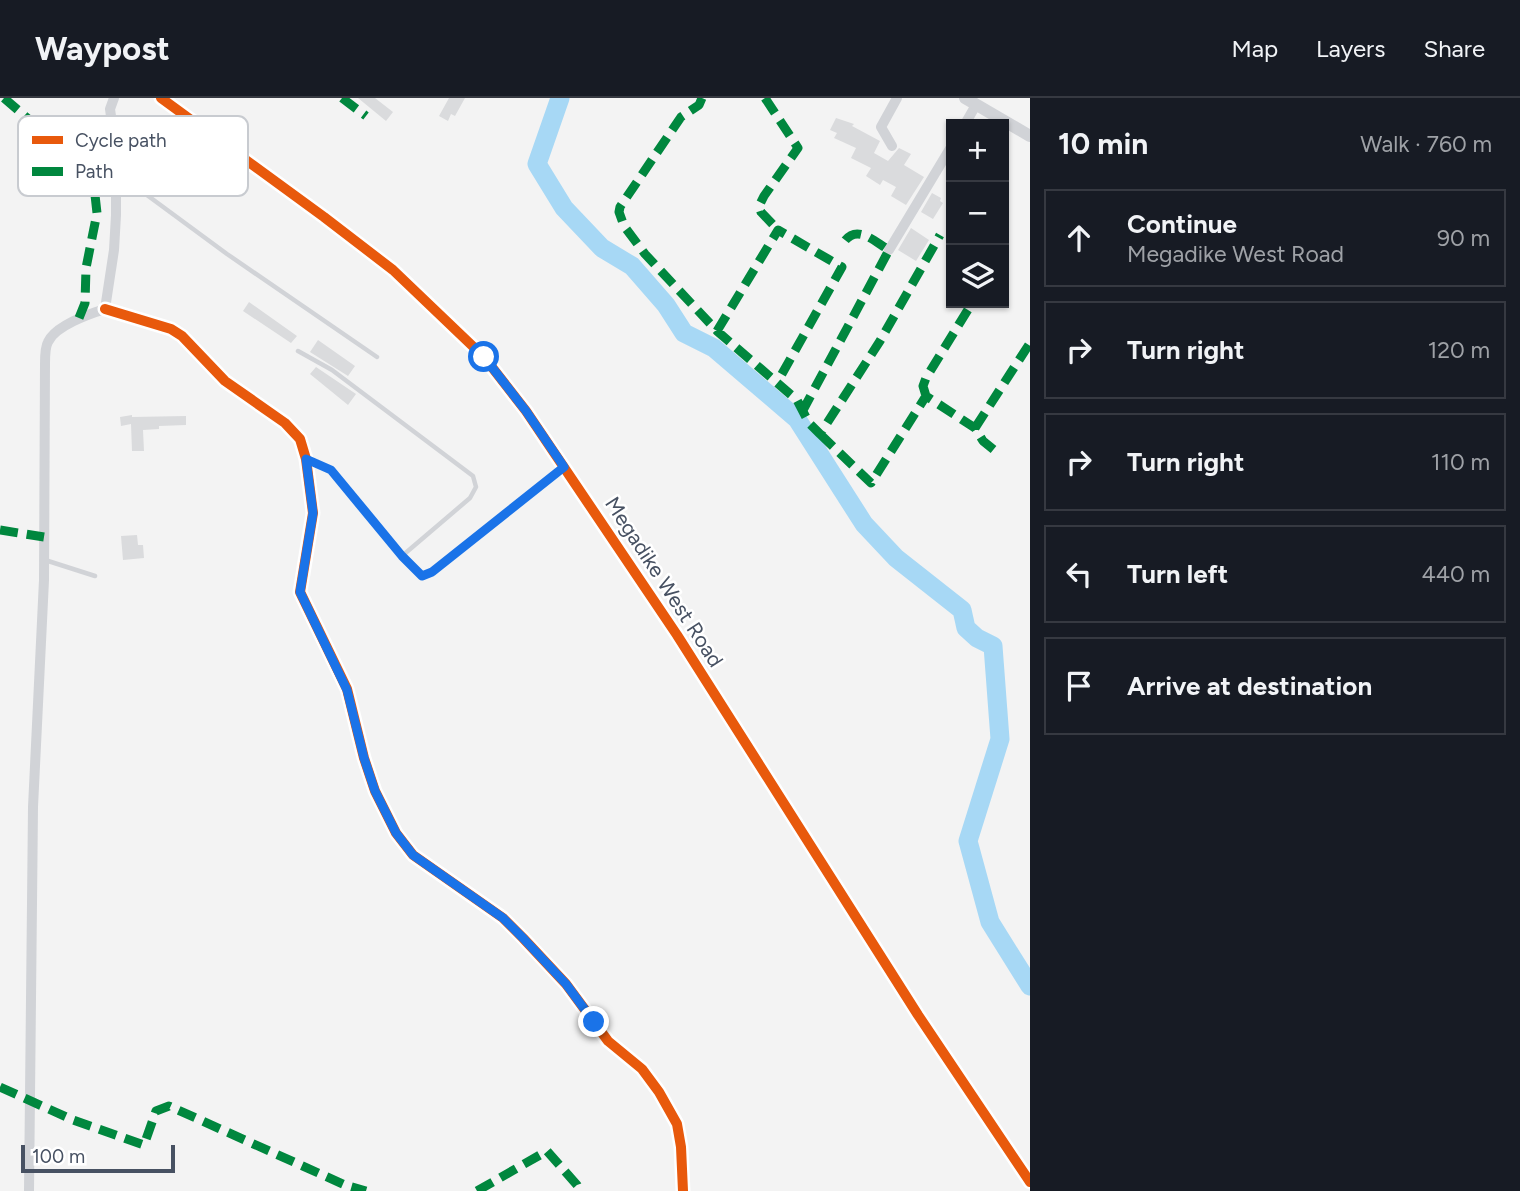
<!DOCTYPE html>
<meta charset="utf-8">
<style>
:root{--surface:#171b24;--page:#20242c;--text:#f1f3f6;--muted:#9ea1a6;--line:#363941}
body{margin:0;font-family:Figtree,sans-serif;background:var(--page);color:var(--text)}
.controls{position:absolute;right:21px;top:21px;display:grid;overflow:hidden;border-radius:0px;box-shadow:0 2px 5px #0004}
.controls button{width:63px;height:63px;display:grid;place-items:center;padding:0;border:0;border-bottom:2px solid var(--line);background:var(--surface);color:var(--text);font:35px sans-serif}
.scale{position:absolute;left:21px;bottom:18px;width:154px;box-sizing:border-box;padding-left:7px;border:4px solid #475162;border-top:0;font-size:19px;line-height:24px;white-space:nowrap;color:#475162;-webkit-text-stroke:5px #fff;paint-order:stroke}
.stop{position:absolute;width:21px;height:21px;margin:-16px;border:5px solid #1a73e8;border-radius:50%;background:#fff}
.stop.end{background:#1a73e8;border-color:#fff;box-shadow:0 2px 7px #0008}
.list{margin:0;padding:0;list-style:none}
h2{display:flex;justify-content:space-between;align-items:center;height:91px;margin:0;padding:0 28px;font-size:30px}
h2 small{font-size:23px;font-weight:400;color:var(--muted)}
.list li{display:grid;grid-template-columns:46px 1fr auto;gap:21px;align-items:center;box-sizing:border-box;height:98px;margin:0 14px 14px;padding:0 14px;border:2px solid var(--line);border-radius:0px}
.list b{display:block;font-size:26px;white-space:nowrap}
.list p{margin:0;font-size:23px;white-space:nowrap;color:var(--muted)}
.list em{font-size:23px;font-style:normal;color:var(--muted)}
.icon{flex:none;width:38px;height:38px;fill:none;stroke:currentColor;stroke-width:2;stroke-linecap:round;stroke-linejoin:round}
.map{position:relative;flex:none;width:1030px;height:1093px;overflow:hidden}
header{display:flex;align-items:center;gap:42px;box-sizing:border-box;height:98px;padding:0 35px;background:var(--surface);border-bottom:2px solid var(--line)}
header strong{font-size:33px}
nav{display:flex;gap:38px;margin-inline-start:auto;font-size:24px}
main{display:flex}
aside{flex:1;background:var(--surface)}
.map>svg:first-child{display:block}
</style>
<header>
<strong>Waypost</strong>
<nav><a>Map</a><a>Layers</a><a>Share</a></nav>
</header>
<main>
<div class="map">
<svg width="1030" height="1093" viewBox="0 0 1030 1093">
<rect width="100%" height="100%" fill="#f3f3f3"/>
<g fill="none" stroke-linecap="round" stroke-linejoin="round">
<path stroke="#a7d8f5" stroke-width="19" d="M560,0l-23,66 27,44 38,40 30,18 34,39 18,28 30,15 83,71 67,105 32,34 66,52 4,18 11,10 16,8 7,93 -32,102 22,81 40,64"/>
</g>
<path fill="#dadbdd" d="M358,0h17l18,14 -7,9z
M449,0h16l-10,18 -4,-2 -3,7 -9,-5z
M836,20l18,6 -2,2 28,15 -6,12 14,8 11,-13 12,6 -7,11 20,12 -18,28 -15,-9 5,-9 -13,-7 -3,5 -14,-9 5,-8 -20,-10 5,-10 -22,-10 3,-5 -7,-3z
M932,95l9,5 -1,3 3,2 -10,16 -12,-7z
M911,130l18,12 -13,21 -18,-11z
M249,204l48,34 -6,7 -48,-32z
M318,242l37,26 -7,10 -38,-24z
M316,269l40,27 -8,11 -38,-31z
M132,317v2l54,-1v9l-27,1v3l-16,1 1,21h-12l-1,-27 -10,2 -1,-9z
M137,437l1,10h5l1,13 -21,2 -2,-24z"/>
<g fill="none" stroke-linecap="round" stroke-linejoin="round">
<path stroke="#d1d3d7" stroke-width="4.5" d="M117,75l110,81 150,103
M298,253l34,19 141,106 3,11 -6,11 -68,58
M307,361l24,11 71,86 20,20 10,-4 132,-104
M45,462l50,16"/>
<path stroke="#d1d3d7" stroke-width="10" d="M965,26l11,-19
M892,48l-11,-19 16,-29
M889,152l62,-103
M105,211l66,20 11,7 43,45 60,42 15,16 6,20 7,54 -13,79 47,97 17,69 11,33 21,42 17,22 90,63 20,20 43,46 42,57 34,28 17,23 18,32 4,23 2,44
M29,1093l4,-384 11,-227 1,-216c0,-7 0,-17 3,-22 7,-16 41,-28 57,-33l9,-59 2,-35v-63l-6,-43 4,-11"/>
<path stroke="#d1d3d7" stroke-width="12" d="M161,0l163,119 69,53 91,87 42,54 151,224 241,380 112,167
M965,0l65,38"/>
<path stroke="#00873e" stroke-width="9" stroke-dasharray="18 9" stroke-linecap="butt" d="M4,0l51,44 39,44 3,27 -11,55 -1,35 -6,15
M342,0l24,18
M702,0l-3,7 -18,12 -61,90 -1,5 5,14 21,28 72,77 80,69 12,23 11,11 60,-93 60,-106
M765,0l33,50 -34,48 -5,10 2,6 17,18
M717,233l61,-101 64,37 -64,114
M926,298l-3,-10 3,-8 46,-75
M802,314l87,-162c-17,-10 -35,-29 -48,-3
M975,330l55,-85
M820,336l51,49 55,-87 49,32 8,13 16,13
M0,432l44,7
M0,989l73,33 71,25 12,-34 13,-5 176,79 21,6
M477,1093l70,-40 30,34 2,6"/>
<defs>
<path id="cycleway" d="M161,0l163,119 69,53 91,87 42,54 151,224 241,380 112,167
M105,211l66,20 11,7 43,45 60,42 15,16 6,20 7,54 -13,79 47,97 17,69 11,33 21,42 17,22 90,63 20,20 43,46 42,57 34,28 17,23 18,32 4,23 2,44"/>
</defs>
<use href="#cycleway" stroke="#fff" stroke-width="15"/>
<use href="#cycleway" stroke="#e8590c" stroke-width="10"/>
</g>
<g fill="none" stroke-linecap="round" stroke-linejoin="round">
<path stroke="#1a73e8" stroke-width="9" d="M484,259l42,54 38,56 -132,105 -10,4 -20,-20 -71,-86 -25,-11 7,54 -13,79 47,98 17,68 11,33 21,42 17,22 90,63 20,20 43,46 28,38"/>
</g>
<g text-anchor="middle" stroke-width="5" stroke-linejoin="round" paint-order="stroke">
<g font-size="21" fill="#475162" stroke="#fff">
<text transform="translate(664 484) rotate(57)" y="7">Megadike West Road</text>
</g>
</g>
<rect x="18" y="18" width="230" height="80" rx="10" fill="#fff" stroke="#c8cbd0" stroke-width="2"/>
<rect x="32" y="38" width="31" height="8" fill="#e8590c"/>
<rect x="32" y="69" width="31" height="9" fill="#00873e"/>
<g font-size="19" fill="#475162">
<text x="75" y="49">Cycle path</text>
<text x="75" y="80">Path</text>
</g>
</svg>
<div class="controls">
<button>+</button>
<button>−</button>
<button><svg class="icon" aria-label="layers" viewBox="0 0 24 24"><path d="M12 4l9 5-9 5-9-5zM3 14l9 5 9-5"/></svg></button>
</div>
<div class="scale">100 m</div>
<div class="stop" style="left:484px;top:259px"></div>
<div class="stop end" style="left:594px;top:924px"></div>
</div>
<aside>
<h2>10 min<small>Walk · 760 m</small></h2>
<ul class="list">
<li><svg class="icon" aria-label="ahead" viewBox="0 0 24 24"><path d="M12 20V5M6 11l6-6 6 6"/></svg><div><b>Continue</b><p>Megadike West Road</p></div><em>90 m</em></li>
<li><svg class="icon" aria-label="right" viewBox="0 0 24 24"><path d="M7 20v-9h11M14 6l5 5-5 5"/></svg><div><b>Turn right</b></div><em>120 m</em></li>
<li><svg class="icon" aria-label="right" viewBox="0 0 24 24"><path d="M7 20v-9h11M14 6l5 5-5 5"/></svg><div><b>Turn right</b></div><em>110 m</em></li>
<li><svg class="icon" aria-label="left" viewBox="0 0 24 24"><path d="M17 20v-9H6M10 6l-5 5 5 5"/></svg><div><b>Turn left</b></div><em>440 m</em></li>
<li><svg class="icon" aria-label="arrive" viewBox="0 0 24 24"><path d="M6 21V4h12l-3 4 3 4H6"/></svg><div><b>Arrive at destination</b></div></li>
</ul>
</aside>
</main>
